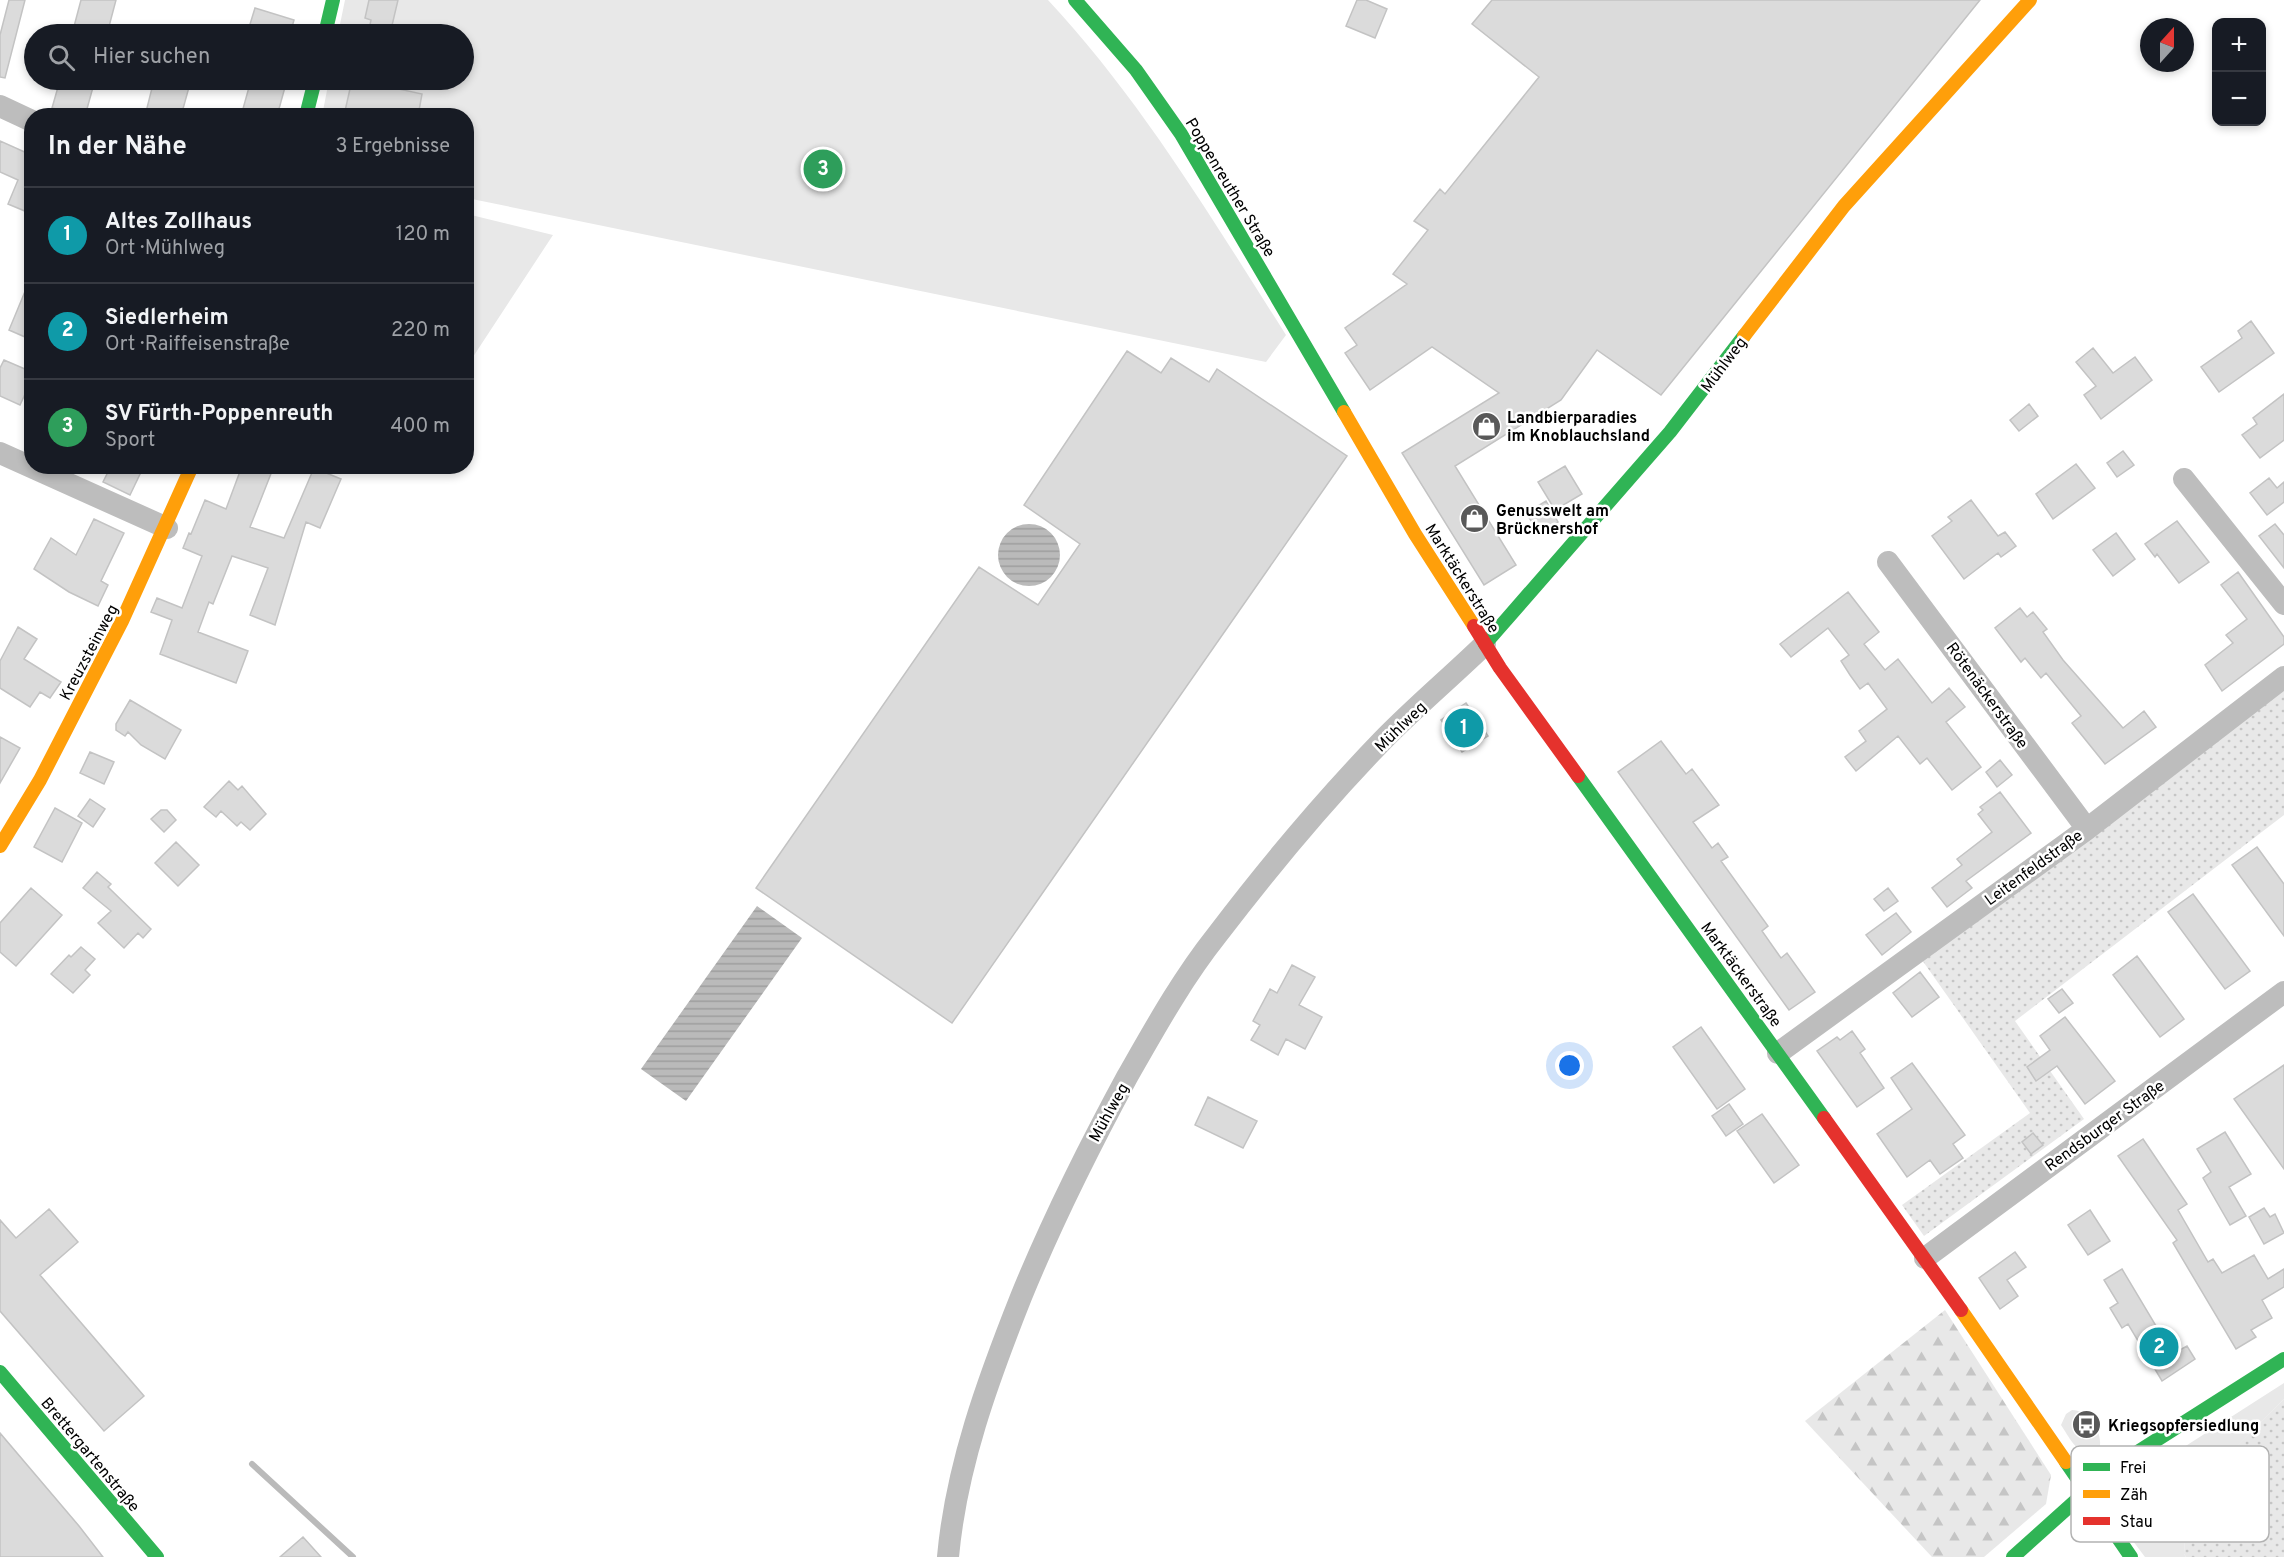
<!DOCTYPE html>
<html lang="de">
<meta charset="utf-8">
<style>
:root{--surface:#171b24;--page:#20242c;--text:#f1f3f6;--muted:#9ea1a6;--line:#363941;--accent:#adaeaf}
body{margin:0;font-family:Overpass,sans-serif;background:var(--page);color:var(--text)}
.controls{position:absolute;right:18px;top:18px;display:grid;overflow:hidden;border-radius:12px;box-shadow:0 3px 9px #0003}
.controls button{width:54px;height:54px;display:grid;place-items:center;padding:0;border:0;border-bottom:2px solid var(--line);background:var(--surface);color:var(--text);font:30px sans-serif}
.compass{position:absolute;left:2140px;top:18px;width:54px;height:54px;border-radius:50%;background:var(--surface);box-shadow:0 3px 9px #0003;rotate:21deg}
.you{position:absolute;left:1570px;top:1066px;width:21px;height:21px;margin:-15px;border:4px solid #fff;border-radius:50%;background:#1a73e8;box-shadow:0 0 0 9px #1a73e833}
.badge{display:grid;place-items:center;width:39px;height:39px;border-radius:50%;background:var(--accent);color:#fff;font-size:20px;font-weight:700}
.pin{position:absolute;translate:-50% -50%;border:3px solid #fff;box-shadow:0 2px 6px #0006}
.list{margin:0;padding:0;list-style:none}
h2{display:flex;justify-content:space-between;align-items:center;height:78px;margin:0;padding:0 24px;font-size:26px}
h2 small{font-size:20px;font-weight:400;color:var(--muted)}
.list li{display:grid;grid-template-columns:39px 1fr auto;gap:18px;align-items:center;box-sizing:border-box;height:96px;padding:0 24px;border-top:2px solid var(--line)}
.list b{display:block;font-size:22px;white-space:nowrap}
.list p{margin:0;font-size:20px;white-space:nowrap;color:var(--muted)}
.list em{font-size:20px;font-style:normal;color:var(--muted)}
.icon{flex:none;width:33px;height:33px;fill:none;stroke:currentColor;stroke-width:2;stroke-linecap:round;stroke-linejoin:round}
.map{position:relative;flex:none;width:2284px;height:1557px;overflow:hidden}
.search{position:absolute;background:var(--surface);box-shadow:0 3px 9px #0003;left:24px;top:24px;width:450px;height:66px;display:flex;align-items:center;gap:15px;box-sizing:border-box;padding:0 21px;border-radius:33px;color:var(--muted);font-size:22px}
.panel{position:absolute;background:var(--surface);box-shadow:0 3px 9px #0003;left:24px;top:108px;width:450px;height:366px;border-radius:24px}
.map>svg:first-child{display:block}
</style>
<div class="map">
<svg width="2284" height="1557" viewBox="0 0 2284 1557">
<defs>
<pattern id="forest-firs" width="22" height="20" patternUnits="userSpaceOnUse" patternTransform="scale(1.5)"><rect width="22" height="20" fill="#e8e8e8"/><path d="M5 1l3.5 6h-7zM16 11l3.5 6h-7z" fill="#c5c5c5"/></pattern>
<pattern id="garden-dots" width="8" height="8" patternUnits="userSpaceOnUse" patternTransform="scale(1.5)"><rect width="8" height="8" fill="#e8e8e8"/><path d="M2 2h.1M6 6h.1" fill="none" stroke="#c5c5c5" stroke-width="1.8" stroke-linecap="round"/></pattern>
<pattern id="water-rules" width="6" height="5" patternUnits="userSpaceOnUse" patternTransform="scale(1.5)"><rect width="6" height="5" fill="#bababa"/><path d="M0 2.5h6" fill="none" stroke="#9e9e9e"/></pattern>
</defs>
<rect width="100%" height="100%" fill="#fff"/>
<path fill="#e8e8e8" d="M345,0h703c94,101 164,219 238,335l-20,27 -799,-164 -1,-82h-144l7,-36h135v-46h-126z
M467,214l86,21 -86,131 -1,-152z
M2284,1383v16l-96,97 -4,58 2,3h-41l-15,-20 -15,-32 16,-24z
M2072,1410c18,0 34,26 26,42 -19,8 -28,-14 -37,-27l5,-11z"/>
<path fill="url(#forest-firs)" d="M1945,1310l106,165 -5,29 -62,53h-52l-127,-136z"/>
<path fill="url(#garden-dots)" d="M2284,685v130l-269,206 69,98 -160,117 -22,-31 128,-92 -108,-153z
M2284,1399v158h-98l-2,-3 3,-58z"/>
<path fill="url(#water-rules)" d="M998 555a31 31 0 1 1 62 0a31 31 0 1 1-62 0Z
M757,906l45,32 -116,163 -45,-32z"/>
<g fill="none" stroke-linecap="round" stroke-linejoin="round">
<path stroke="#bababa" stroke-width="6" d="M252,1464l101,93"/>
</g>
<path fill="#dbdbdb" stroke="#c3c3c3" stroke-width="1.5" d="M9,0h16l-20,78 -5,-1v-42z
M81,0h35l-9,34h-35z
M369,0h29l-8,34h-22l3,-14 -6,-2z
M1357,0h9l21,9 -12,29 -29,-12z
M1492,0h488l-319,395 -64,-45 -36,50 -106,66 61,99 -32,20 -82,-132 97,-60 -67,-46 -62,43 -25,-37 12,-8 -12,-17 62,-44 -14,-10 35,-44 -14,-9 26,-32 5,5 94,-117 -67,-53z
M255,8l39,12 -4,14h-43z
M60,80h35l-10,36 -33,-8z
M154,80h37l-10,36h-36z
M251,80h36l-10,36h-36z
M352,80h34l-1,6 37,8 -4,22h-52l-21,-5z
M0,141l29,13 3,-5v65l-24,-10 10,-24 -18,-8z
M31,277h1v63l-23,-10z
M2251,321l23,32 -55,39 -18,-25 41,-29 -4,-7z
M2093,348l20,25 22,-16 17,23 -51,39 -17,-24 12,-9 -20,-24z
M1127,351l34,22 10,-15 38,24 8,-13 130,87 -395,567 -196,-135 223,-321 59,38 42,-61 -56,-39z
M4,360l28,12v7l-12,26 -20,-9v-28z
M2284,394v46l-24,18 -18,-23 15,-11 -4,-6z
M2029,404l9,12 -19,15 -9,-11z
M2123,451l11,14 -17,12 -10,-14z
M2076,464l19,24 -42,31 -17,-25z
M111,466h19l11,6 -11,23 -27,-13z
M242,466h32l-24,61 34,11 30,-70 27,11 -21,49 -14,-6 -31,103 -25,-10 18,-47 -36,-12 -19,48 -4,-2 -11,30 50,19 -12,32 -76,-29 12,-34 -21,-8 6,-14 25,10 20,-52 -19,-8 6,-15 2,1 14,-34 21,9z
M1565,466l17,28 -27,16 -17,-28z
M2269,478l8,10 7,-6v20l-17,13 -17,-22z
M1971,500l27,36 7,-4 11,14 -15,11 -3,-4 -34,26 -32,-43 20,-15 -4,-4z
M1546,501l12,21 -19,11 -13,-20z
M94,519l30,14 -23,48 7,4 -10,21 -29,-14 -35,-23 17,-31 25,17z
M2177,521l32,41 -30,21 -22,-29 -2,3 -10,-13z
M2275,524l9,11v33l-25,-32z
M2116,533l19,26 -22,17 -20,-26z
M2238,572l46,65v7l-62,47 -17,-26 28,-22 -7,-8 21,-16 -26,-34z
M1848,592l31,40 -15,12 21,26 13,-11 34,44 17,-15 16,19 -19,15 35,45 -29,23 -25,-32 -7,6 -22,-28 -42,35 -11,-14 21,-16 -7,-10 28,-22 -19,-26 -8,6 -10,-14 -9,-14 8,-6 -21,-27 -37,29 -11,-13z
M2020,608l7,9 6,-5 14,17 -4,3 20,28 60,68 21,-17 12,16 -51,37 -33,-41 9,-7 -35,-43 -5,5 -16,-20 -4,4 -26,-34z
M18,627l19,12 -13,20 37,23 -11,16 -10,-6 -10,15 -30,-19v-27z
M130,700l51,30 -16,29 -24,-14 -13,-13 -3,4 -9,-6v-6z
M1466,703l22,33 -26,16 -21,-32z
M0,737l20,11 -20,35z
M1661,741l25,33 6,-5 27,36 -26,17 19,26 6,-5 10,14 -7,4 47,65 -6,5 19,27 6,-5 28,39 -26,18 -171,-238z
M90,752l24,10 -10,22 -24,-11z
M2000,760l12,15 -15,12 -11,-15z
M229,781l9,9 4,-4 24,28 -16,16 -9,-8 -4,4 -16,-15 -5,6 -12,-10z
M2000,792l31,41 -65,48 6,7 -25,19 -15,-19 30,-23 -5,-6 35,-27 -14,-18 5,-4 -3,-3z
M90,799l15,10 -12,18 -15,-11z
M55,808l27,15 -20,39 -28,-15z
M161,810h6l9,10 -12,12 -13,-13z
M176,842l23,23 -21,21 -23,-23z
M2257,847l27,37v52l-52,-71z
M97,872l14,12 -3,3 43,42 -8,9 -5,-5 -14,15 -26,-25 13,-12 -28,-23z
M31,888l31,27 -46,51 -16,-14v-29z
M1888,888l10,13 -14,10 -10,-12z
M2193,894l57,77 -25,18 -57,-77z
M1896,913l15,19 -29,23 -16,-20z
M81,947l14,12 -10,11 5,5 -17,18 -22,-19 18,-19 2,2z
M2137,956l47,63 -24,18 -47,-62z
M1292,965l23,12 -16,28 23,12 -17,32 -19,-10 -8,16 -27,-15 9,-15 -7,-4 17,-32 7,4z
M1920,972l19,25 -27,20 -19,-24z
M2062,989l11,14 -14,10 -11,-14z
M2065,1017l50,64 -30,23 -28,-38 -21,15 -9,-14 23,-17 -10,-14z
M1701,1027l44,62 -28,20 -44,-62z
M1852,1031l13,18 -5,4 24,35 -27,19 -40,-56 20,-14 3,3z
M1912,1063l53,72 -12,9 10,14 -23,16 -10,-14 -23,17 -30,-43 35,-25 -21,-31z
M2284,1065v104l-50,-70z
M1208,1097l49,24 -14,27 -48,-23z
M1729,1104l14,20 -17,12 -14,-20z
M1762,1114l37,51 -25,18 -37,-52z
M2225,1132l26,42 -22,13 17,29 -16,9 -27,-47 8,-6 -14,-23z
M2033,1133l10,12 -12,9 -9,-12z
M2143,1139l44,65 -9,6 30,52 5,-3 9,14 32,-18 14,24 16,-10v18l-22,13 10,18 -21,12 5,7 -20,12 -63,-106 4,-3 -59,-84z
M2264,1208l6,9 5,-3 9,19 -20,11 -15,-27z
M49,1209l29,33 -38,33 104,121 -40,35 -104,-120v-91l16,18z
M2090,1210l20,31 -22,14 -20,-30z
M2015,1252l11,15 -19,13 11,16 -18,13 -21,-31z
M2122,1269l37,62 6,-3 13,23 9,-5 8,13 -33,22 -34,-57 -6,4 -12,-20 8,-5 -14,-23z
M0,1433l79,93 24,31h-103z
M303,1537l18,20h-41z"/>
<g fill="none" stroke-linecap="round" stroke-linejoin="round">
<path stroke="#bdbdbd" stroke-width="22" d="M0,106l32,15
M0,453l167,75
M2184,479l100,125
M1888,562l199,267
M1778,1053l309,-224 197,-152
M1925,1258l359,-266
M948,1557c8,-90 40,-177 73,-260 31,-76 67,-148 106,-220 28,-49 55,-98 90,-142 51,-67 107,-134 165,-194 33,-34 69,-64 103,-97"/>
<path stroke="#30b455" stroke-width="14" d="M1075,0l61,70 45,64 163,278
M325,34l8,-34
M306,116l9,-36
M1485,644l185,-212 74,-96
M1578,776l246,342
M0,1372l157,185
M2066,1462l65,95
M2013,1557l98,-88 173,-110"/>
<path stroke="#ff9f0a" stroke-width="14" d="M1744,336l100,-130 186,-206
M1344,412l71,122 59,92
M0,846l40,-66 82,-159 70,-155
M1961,1310l105,152"/>
<path stroke="#e5322d" stroke-width="14" d="M1474,626l26,42 78,108
M1824,1118l137,192"/>
</g>
<defs>
<symbol id="shop-disc" viewBox="-11 -11 22 22"><circle r="9.5" fill="#595959" stroke="#fff"/><path d="M-5-2.5h2.3a2.7 3.5 0 0 1 5.4 0H5L5.5 6h-11ZM-1.5-2.5h3a1.5 2.3 0 0 0-3 0Z" fill="#fff"/></symbol>
<symbol id="bus-disc" viewBox="-11 -11 22 22"><circle r="9.5" fill="#595959" stroke="#fff"/><path d="M-5-6H5V4H4V6H2V4H-2V6H-4V4H-5ZM-3.5-4V0h7V-4ZM-3.5 1.2v1.5H-2V1.2ZM2 1.2v1.5H3.5V1.2Z" fill="#fff"/></symbol>
</defs>
<g fill-rule="evenodd">
<use href="#shop-disc" x="1470" y="410" width="33" height="33"/>
<use href="#shop-disc" x="1458" y="502" width="33" height="33"/>
<use href="#bus-disc" x="2070" y="1408" width="33" height="33"/>
</g>
<g text-anchor="middle" stroke-width="5" stroke-linejoin="round" paint-order="stroke">
<g font-size="16" fill="#000" stroke="#fff">
<text transform="translate(1231 187) rotate(59)" y="6">Poppenreuther Straße</text>
<text transform="translate(1723 364) rotate(-53)" y="6">Mühlweg</text>
<text transform="translate(1463 578) rotate(58)" y="6">Marktäckerstraße</text>
<text transform="translate(88 652) rotate(-62)" y="6">Kreuzsteinweg</text>
<text transform="translate(1988 695) rotate(54)" y="6">Rötenäckerstraße</text>
<text transform="translate(1400 726) rotate(-44)" y="6">Mühlweg</text>
<text transform="translate(2033 867) rotate(-36)" y="6">Leitenfeldstraße</text>
<text transform="translate(1742 974) rotate(54)" y="6">Marktäckerstraße</text>
<text transform="translate(1108 1112) rotate(-61)" y="6">Mühlweg</text>
<text transform="translate(2104 1125) rotate(-36)" y="6">Rendsburger Straße</text>
<text transform="translate(91 1454) rotate(50)" y="6">Brettergartenstraße</text>
</g>
<g font-size="16" font-weight="bold" fill="#000" stroke="#fff" text-anchor="start">
<text x="1507" y="423">Landbierparadies<tspan x="1507" dy="18">im Knoblauchsland</tspan></text>
<text x="1496" y="516">Genusswelt am<tspan x="1496" dy="18">Brücknershof</tspan></text>
<text x="2108" y="1431">Kriegsopfersiedlung</text>
</g>
</g>
<rect x="2071" y="1446" width="198" height="96" rx="9" fill="#fff" stroke="#b2b2b2" stroke-width="1.5"/>
<rect x="2083" y="1463" width="27" height="8" fill="#30b455"/>
<rect x="2083" y="1490" width="27" height="8" fill="#ff9f0a"/>
<rect x="2083" y="1517" width="27" height="8" fill="#e5322d"/>
<g font-size="16" fill="#000">
<text x="2120" y="1473">Frei</text>
<text x="2120" y="1500">Zäh</text>
<text x="2120" y="1527">Stau</text>
</g>
</svg>
<div class="controls">
<button>+</button>
<button>−</button>
</div>
<svg class="compass" viewBox="-18 -18 36 36"><path d="M0-13l5 13h-10z" fill="#e53935"/><path d="M0 13l5-13h-10z" fill="#9ea1a6"/></svg>
<div class="you"></div>
<div class="pin badge" style="left:1464px;top:728px;background:#0f9aa8">1</div>
<div class="pin badge" style="left:2159px;top:1347px;background:#0f9aa8">2</div>
<div class="pin badge" style="left:823px;top:169px;background:#2e9e5b">3</div>
<div class="search"><svg class="icon" aria-label="search" viewBox="0 0 24 24"><circle cx="10" cy="10" r="6"/><path d="M15 15l6 6"/></svg>Hier suchen</div>
<section class="panel">
<h2>In der Nähe<small>3 Ergebnisse</small></h2>
<ul class="list">
<li><span class="badge" style="background:#0f9aa8">1</span><div><b>Altes Zollhaus</b><p>Ort · Mühlweg</p></div><em>120 m</em></li>
<li><span class="badge" style="background:#0f9aa8">2</span><div><b>Siedlerheim</b><p>Ort · Raiffeisenstraße</p></div><em>220 m</em></li>
<li><span class="badge" style="background:#2e9e5b">3</span><div><b>SV Fürth-Poppenreuth</b><p>Sport</p></div><em>400 m</em></li>
</ul>
</section>
</div>
